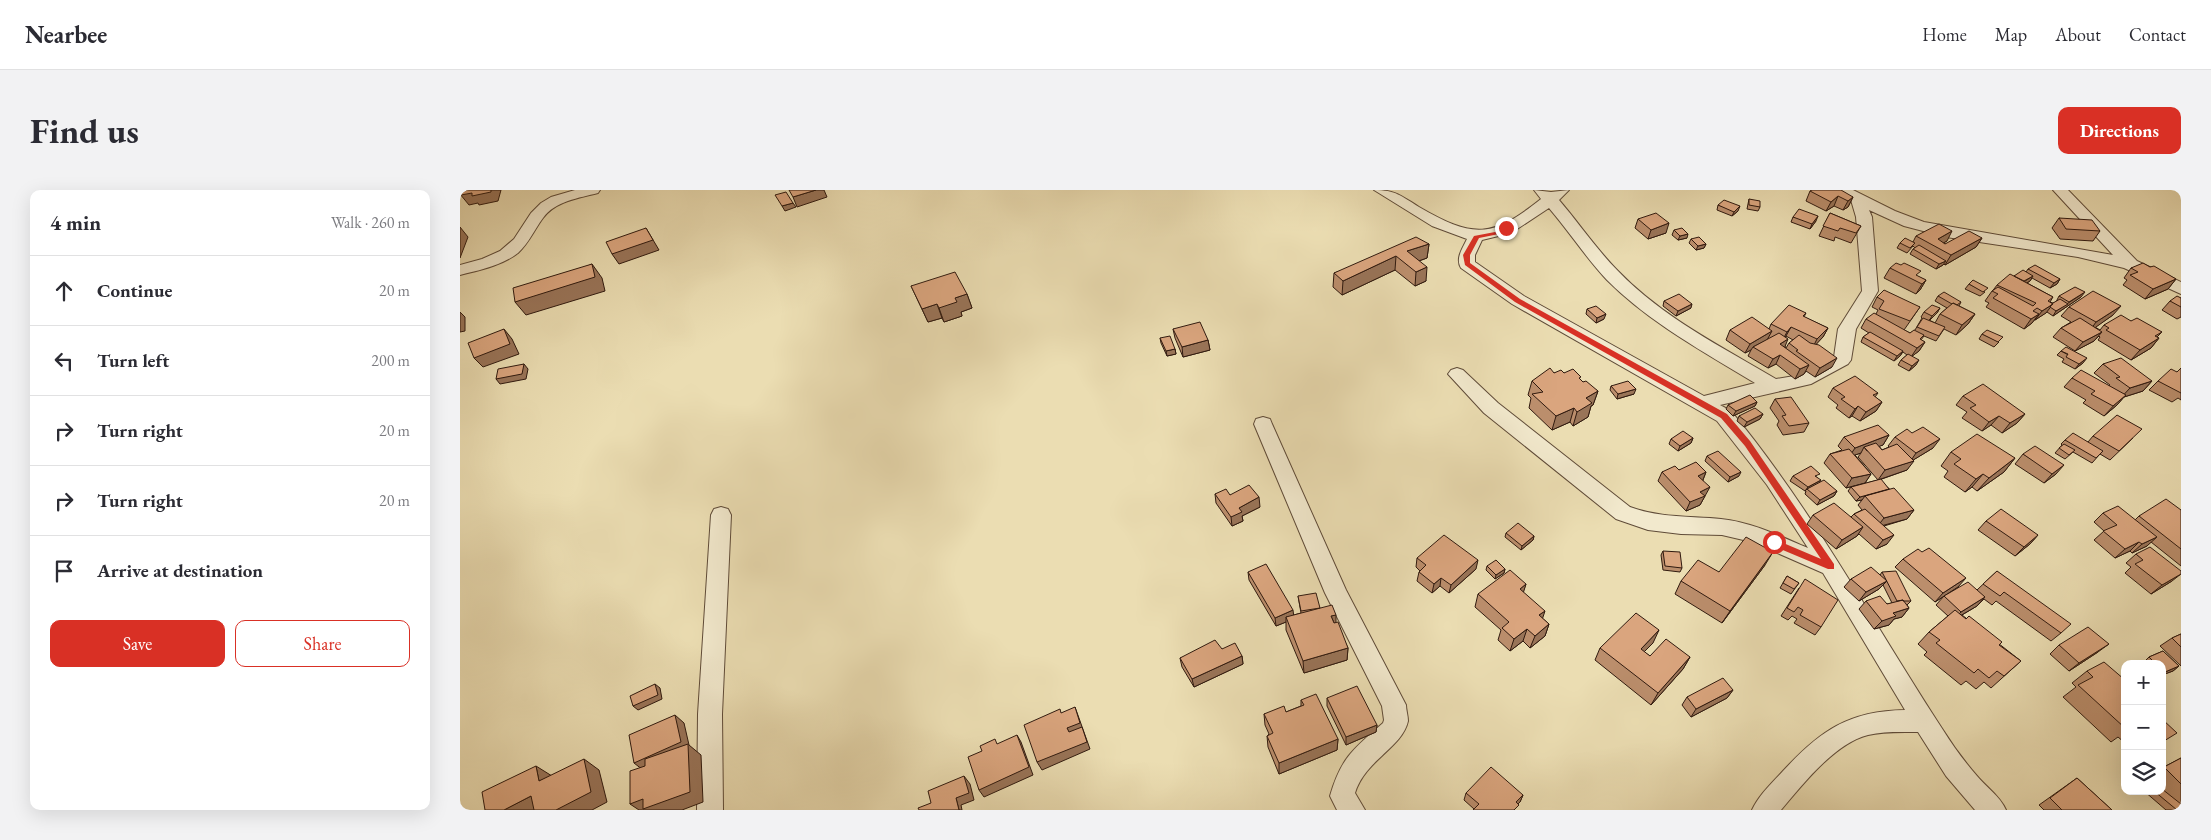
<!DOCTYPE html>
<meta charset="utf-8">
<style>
:root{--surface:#fff;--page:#f2f2f3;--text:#2b2b33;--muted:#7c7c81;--line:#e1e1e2;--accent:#d93025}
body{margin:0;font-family:"EB Garamond",serif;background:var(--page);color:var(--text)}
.controls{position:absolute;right:15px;bottom:15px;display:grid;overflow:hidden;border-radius:10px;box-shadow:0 5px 20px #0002}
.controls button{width:45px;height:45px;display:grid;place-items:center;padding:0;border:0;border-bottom:1px solid var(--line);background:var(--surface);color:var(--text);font:25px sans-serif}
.stop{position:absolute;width:15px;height:15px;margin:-11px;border:4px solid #d93025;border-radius:50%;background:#fff}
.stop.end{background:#d93025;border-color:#fff;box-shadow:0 1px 5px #0008}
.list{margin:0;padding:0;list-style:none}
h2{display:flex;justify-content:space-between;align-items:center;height:65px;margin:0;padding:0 20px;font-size:21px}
h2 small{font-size:16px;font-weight:400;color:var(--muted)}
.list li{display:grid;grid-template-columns:32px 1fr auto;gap:15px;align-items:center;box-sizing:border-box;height:70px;padding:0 20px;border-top:1px solid var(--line)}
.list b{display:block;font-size:19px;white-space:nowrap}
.list em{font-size:16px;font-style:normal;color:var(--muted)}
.actions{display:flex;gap:10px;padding:15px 20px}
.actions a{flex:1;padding:11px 0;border:1px solid var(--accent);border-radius:10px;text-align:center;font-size:18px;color:var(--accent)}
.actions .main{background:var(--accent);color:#fff}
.icon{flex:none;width:28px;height:28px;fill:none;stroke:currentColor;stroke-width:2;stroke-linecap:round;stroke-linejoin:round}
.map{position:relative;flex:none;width:1721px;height:620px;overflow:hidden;border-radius:10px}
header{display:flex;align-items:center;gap:30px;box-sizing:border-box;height:70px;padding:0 25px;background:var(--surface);border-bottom:1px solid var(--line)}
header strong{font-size:24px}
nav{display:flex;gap:28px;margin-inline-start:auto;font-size:18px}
.intro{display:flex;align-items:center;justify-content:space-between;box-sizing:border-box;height:120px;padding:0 30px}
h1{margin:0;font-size:35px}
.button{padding:12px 22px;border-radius:10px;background:var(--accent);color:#fff;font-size:18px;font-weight:700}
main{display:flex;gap:30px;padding:0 30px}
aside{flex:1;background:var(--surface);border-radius:10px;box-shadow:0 5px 20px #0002}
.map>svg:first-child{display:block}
</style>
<header>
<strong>Nearbee</strong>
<nav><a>Home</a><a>Map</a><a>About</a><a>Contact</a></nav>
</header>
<div class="intro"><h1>Find us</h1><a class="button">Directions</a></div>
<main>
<aside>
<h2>4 min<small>Walk · 260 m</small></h2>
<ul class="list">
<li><svg class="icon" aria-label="ahead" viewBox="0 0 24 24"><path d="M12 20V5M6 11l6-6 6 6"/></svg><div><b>Continue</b></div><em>20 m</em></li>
<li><svg class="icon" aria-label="left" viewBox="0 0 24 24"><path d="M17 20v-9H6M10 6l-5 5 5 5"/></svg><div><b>Turn left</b></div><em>200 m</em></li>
<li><svg class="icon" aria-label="right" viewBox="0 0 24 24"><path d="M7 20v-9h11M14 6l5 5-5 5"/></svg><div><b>Turn right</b></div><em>20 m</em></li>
<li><svg class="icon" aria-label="right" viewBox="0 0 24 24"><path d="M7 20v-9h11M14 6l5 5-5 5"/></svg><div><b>Turn right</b></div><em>20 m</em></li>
<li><svg class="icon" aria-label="arrive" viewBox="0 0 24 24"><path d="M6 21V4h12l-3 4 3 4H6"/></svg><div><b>Arrive at destination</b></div></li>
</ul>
<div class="actions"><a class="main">Save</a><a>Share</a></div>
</aside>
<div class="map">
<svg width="1721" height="620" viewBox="0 0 1721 620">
<rect width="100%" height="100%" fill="#ebddb2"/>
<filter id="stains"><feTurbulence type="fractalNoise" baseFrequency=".004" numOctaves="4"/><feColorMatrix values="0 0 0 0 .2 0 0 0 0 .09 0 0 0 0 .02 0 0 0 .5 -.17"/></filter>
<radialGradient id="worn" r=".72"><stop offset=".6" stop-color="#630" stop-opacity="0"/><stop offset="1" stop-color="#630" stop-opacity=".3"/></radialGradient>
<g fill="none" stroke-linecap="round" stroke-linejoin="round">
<defs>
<path id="minor" d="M115,0h25l-2,3c-19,5 -43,8 -55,25 -9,12 -14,25 -25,35 -17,13 -38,17 -58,22v-10l22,-6 18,-8 14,-12 17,-26 10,-10 10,-6z
M914,0c22,0 27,6 45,17 55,32 73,31 122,-8l-7,-9 17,2 18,-2 -10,10c20,23 37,49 59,71 44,46 104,76 158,108l24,-4 34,-18 4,-28 24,-38 -6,-74 -5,-17 -15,-7 -2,-3h19l42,21 29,11 189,33 -60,-65h15l69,71 44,21v12l-57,-26 -46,-11 -132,-20 -42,-11 -35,-16 3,7 6,74 -22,38 -5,31 -3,4 -37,20 -91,21 11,6c82,99 142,212 212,319 10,16 21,31 34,46 9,11 23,20 29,34h-31l-29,-34 -28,-44c-17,0 -34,-1 -50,3 -33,8 -66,50 -87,75h-29c7,-15 20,-27 31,-39 37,-40 65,-60 122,-61l-82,-137 -71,-31 -30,-7 -41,-1 -33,-4 -32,-11 -132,-106 -36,-39 3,-4 6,-2 6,2 35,33 132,104c30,11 59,9 91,12 30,3 59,17 87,29l-41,-63 -50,-64 -205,-117 -51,-36c-6,-10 2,-20 6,-29l-35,-13zM1089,18c20,23 37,50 58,72 43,43 97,72 148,103l-51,13 -180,-100 -49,-34v-7l7,-15 29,-7z
M803,227l7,2 2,5 74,166 60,115c0,5 2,11 2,16 -6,27 -43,39 -53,72l10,17h-28l-7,-14c11,-38 23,-47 53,-73l1,-3 -2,-14 -57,-113 -71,-169 2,-5z
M261,317l7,2 3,6 -9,199 1,96h-26l1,-96 13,-199 3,-6z"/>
</defs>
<use href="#minor" stroke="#5f4b38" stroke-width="2"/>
<use href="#minor" fill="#f2e9cd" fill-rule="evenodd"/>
</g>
<path fill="#bb8e6c" stroke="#301a0f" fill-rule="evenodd" d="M1350,1l43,6 -5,10 -5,3 -9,-4 -8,5 -20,-10z
M1289,9l11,8 -2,4 -11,-2z
M1258,15l20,6 -6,5 -15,-6z
M1370,23l31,13 -10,17 -16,-6 -1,4 -15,-5z
M1333,27l23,4 -6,8 -19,-7z
M1599,28l41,13 -7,10 -33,-2 -8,-11z
M1178,29l28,14 -18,6 -13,-11z
M1214,40l13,8 -9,2 -6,-5z
M1456,46l31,5 -4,2 2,1 37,-6 -6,9 -31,18 -1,-1 -1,1 -7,4 -26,-15 3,-5 2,-1 -2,-2 -6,7 -10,-5 3,-5 13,-1z
M1231,49l15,5 -2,4 -8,2 -7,-7z
M969,54l-2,14 -8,3 7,20 -11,5 -20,-16 -53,25 -9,-8 1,-14z
M1690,77l26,12 -8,10 -23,10 -22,-14 4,-5 -3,-2 7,-10z
M1430,78l27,8 9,4 -6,10 -4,4 -32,-16z
M1568,79l32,10 -3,5 -7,4 -18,-10 -2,3 -3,2 26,14 -3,5 3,1 3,-1 3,-6 22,1 -28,19 -6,-4 -12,8h-1l-2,3 -8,6 -38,-22 3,-4 -4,-2 7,-10 2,-2 3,-4 17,-9 12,-4z
M1509,94l16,8 -5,4 -15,-7z
M451,96l56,8 5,14 -11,4 1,4 -18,6 -2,-4 -14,4z
M1478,106l23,6 -2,4 16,8 -7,10 -12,11 -12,-6 -8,12 -12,-5 -3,4 4,2 -6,9 -7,5 4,9 -7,6 -11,-6 3,-5 6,-5 -4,-3 -3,4 -6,5 -33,-19 2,-5 6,-4 -8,-5 5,-9 10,-5 2,-4 -6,-3 5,-10 43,10 -16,23 6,3 5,-3 7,-12 -1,-1 3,-5 16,-4 -3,5 -8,7 6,3 5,-9 7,-6 -12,-7z
M1721,108v19l-4,2 -15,-9 8,-9z
M1204,111l27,7 -15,8 -13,-10z
M1609,117l44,8 -18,12 5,3 4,-5 27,-4 31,11 -5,5 2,1 -8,10 -20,12 -33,-20 2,-3 -1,-1 -5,5 -19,10 -22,-14 8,-9 10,-6 -10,-6z
M1127,119l17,10 -8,4 -10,-9z
M1346,123l-2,4 24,11 -5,9 -7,7 16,23 -17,10 -9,-6 -2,3 -9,5 -19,-15 -8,4 -20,-12 3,-6 -6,3 -19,-13 4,-10 39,-1 2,-5zM1326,146l7,4 -4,3 -3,5 -1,-1 1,-10z
M713,139l35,11 2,10 -27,7 -8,-19z
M1522,144l17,8 -5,5 -15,-8z
M700,148l15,11 1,5 -9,2 -6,-13z
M1601,161l22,12 -8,6 -13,-7 2,-3 -7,-4z
M1643,174l49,17 -9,10 -19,6 -7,8 -13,11 -21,-13 3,-3 -22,-13 8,-9 37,8 1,-1 -16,-12z
M1721,178v32l-3,-2 -6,4 -23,-12 9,-9 19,-9z
M1094,183h10l16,6 3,3 15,9 -5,14 -2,1 -3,11 -15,9 -3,-4 -18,8 -23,-22 2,-10 -3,-3 4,-14z
M1151,196l23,8 -17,5 -7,-9z
M1373,198l45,5 -3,4 7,5 -6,9 -16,10 -8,-5 -3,2 -13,-10 2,-3 -10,-8z
M1503,206l62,18 -8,9 -15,10 -11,-8 -9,6 -20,-13 5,-6 -11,-7z
M1315,209l34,24 -5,9 -21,3 -6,-10 2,-4 -9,-13z
M1297,212l-2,4 -22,10 -7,-7 2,-4z
M1303,224l-3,5 -16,8 -7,-6 2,-5z
M1429,245l-6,10 -4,1 3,4 7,-3 -1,-1 7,-9 38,11 -20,12 -6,10 -28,10 35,30 -7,9 -23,7 3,18 -11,5 -17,-15 -2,2 -21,13 -29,-25 6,-9 38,2 3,-3 8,-4 -4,-5 4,-5 -6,1 -8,-10 3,-4 27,-7 -20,-23 3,-4 -6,2 16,19 -6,9 -19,5 -22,-25 6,-9 12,-4 -4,-4 6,-9z
M1633,246l40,2 -23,22 -10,-6 -8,9 -19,-11 -8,7 -10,-6 7,-8 -1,-1 4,-4 23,2z
M1233,248l-2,5 -13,8 -9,-7 2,-5z
M1491,262l64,6 -11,14 -27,19 -5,-4 -7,5 -21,-15 4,-6 -7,-5z
M1563,264l33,20 -12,9 -29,-19z
M1247,266l32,20 -11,6 -23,-21z
M1219,280l27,2 -3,8 2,16 -5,9 -14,6 -28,-30 4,-9z
M1333,286l24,1 1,6 19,8 -3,5 -17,9 -12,-11 1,-3h-1l-15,-10z
M755,304l15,1 30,12 -18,9 1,5 -11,5 -16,-23z
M1721,320v56l-30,-24 -4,4 -15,7 -2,-2 -15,7 -21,-18 10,-9 -10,-9 9,-9 32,7 4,-4z
M1526,331l52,14 -8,9 -15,12 -37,-26z
M1046,343l28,3 -1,4 -12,10 -16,-13z
M1203,361l19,17 -2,4 -17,-2 -2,-15z
M1676,364l36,27 -21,13 -26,-21 6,-6 -5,-4z
M957,368l59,11 -27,24 -9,-7 -8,7 -15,-12 2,-9 1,-1 -4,-4z
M1443,369l55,28 -23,15 -40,-35z
M1305,375l-43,58 -47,-29 6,-13 38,-9z
M1027,376l18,3 -1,4 -9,6 -9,-9z
M1537,381l64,62 -10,8 -55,-40 -4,4 -8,-6 -7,7 -15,9 59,46 -30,27 -7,-6 -8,7 -10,-8 -5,4 -37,-30 3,-3 -9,-8 11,-12 19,-16 -12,-11 8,-9 33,-6z
M788,382l46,43 7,-2 -3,-17 22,12 16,15 12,25 -1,12 -43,13 -18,-43v-8l-10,4 -27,-46z
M1422,382l29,29 -4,4 2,3 -7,9 -8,2 -5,6 -15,4 -15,-20 7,-8 21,3 5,-1 -9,-18 -4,4 -20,12 -15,-14 7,-8 29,-4z
M1327,386l12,7 -8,11 -11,-6z
M1066,394l-3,8 19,26 7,6 -4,12 -15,12 -7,-7 -13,10 -12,-11 3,-10 -26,-23 3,-13z
M1339,398l22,39 -6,8 -21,-12 3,-4 -5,-3 -4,4 -7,-4z
M1721,444v32l-21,-20 12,-8z
M1193,453l-9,9 6,4 40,1 -7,12 -32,36 -56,-45 5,-12z
M1599,455l39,7 -29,19 -19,-17z
M762,459l20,7 1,8 -49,23 -12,-20 -2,-9z
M1703,461l16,15 -6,5 -11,4v-11h-16l-2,-2 5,-5z
M1627,481l38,9v63l-7,-6 -7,5 -48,-45 13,-10 -4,-4z
M1273,500l-6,8 -36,19 -9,-12 5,-8z
M867,508l50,27 -1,7 -30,13 -19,-39z
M841,510l37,39 -1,11 -58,24 -11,-27 -1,-11 2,-2 -4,-9 -1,-11 22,-2 15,-6z
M1721,568v52l-3,-1 -1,1h-11l-22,-19h18v-23z
M1617,588l35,32h-68l-5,-5z
M1006,603l57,2 -3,7 -2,2 -44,5 -10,-9z"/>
<path fill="#997458" stroke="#301a0f" d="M31,0h10l-3,11 -19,4 -1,-2 -9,2 -9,-11v-2l2,-1z
M356,0h8l3,7 -30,10 -4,-10z
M1378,6l-4,10 -8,5 5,-9z
M1393,7l-5,10 -5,3 5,-9z
M333,13l3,4 -11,4 -3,-5z
M1280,16l-2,5 -6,5 2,-4z
M1358,26l-2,5 -6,8 2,-5z
M1209,33l-3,10 -18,6 3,-9z
M0,37l8,10 -8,21z
M186,38l13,22 -40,14 -7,-10z
M1492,41l-5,10 -11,6 2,-8z
M1228,44l-1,4 -9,2 2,-4z
M1522,48l-6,9 -31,18 6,-10z
M969,54l-2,14 -20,7v-14z
M1246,54l-2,4 -8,2 2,-4z
M936,66l-1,14 -53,25 1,-14z
M1486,71l-3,4 -7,4 3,-5z
M132,74l10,14 3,13 -79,24 -11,-13z
M967,77l-1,14 -11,5 1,-14z
M1573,86l-3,5 -12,7 4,-5z
M1600,89l-3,5 -7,4 4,-5z
M1716,89l-8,10 -23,10 8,-10z
M1466,90l-6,10 -4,4 6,-10z
M1625,102l-4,5 -28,19 3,-5z
M507,104l5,14 -11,4 1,4 -18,6 -5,-14 16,-10z
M477,114l5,14 -14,4 -6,-13z
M1232,114l-1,4 -15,8 2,-5z
M1593,114l-7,9 -11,7 7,-9z
M1661,116l-8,9 -24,17 7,-10z
M1480,118l-3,5 -8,8 3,-5z
M0,122l5,5v14l-5,1z
M1146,124l-2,5 -8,4 1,-5z
M1515,124l-7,10 -12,11 6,-10z
M1579,124l-7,9 -8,6 7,-10z
M1331,137l-5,9 -4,5 5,-9z
M1368,138l-5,9 -11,12 5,-10z
M44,139l8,10 7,15 -36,13 -9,-9z
M1312,141l-5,9 -14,7 -2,3 -6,3 5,-9z
M1642,142l-8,9 -19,10 8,-9z
M1699,148l-8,10 -20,12 9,-10z
M1328,149l-4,10 -4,-5z
M748,150l2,10 -27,7 -1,-10z
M1465,152l-6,9 -8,6 6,-9z
M715,159l1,5 -9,2 -1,-5z
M1443,161l-3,5 -6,5 3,-5z
M1320,165l-4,9 -8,4 5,-9z
M1377,168l-5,9 -17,10 5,-9z
M1627,168l-4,5 -8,6 4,-5z
M1459,170l-3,5 -7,6 3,-5z
M64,174l4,5 -2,10 -26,5 -4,-5z
M1349,175l-5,9 -9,5 5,-10z
M1692,191l-9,10 -19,6 -7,8 -13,11 26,-28z
M1176,199l-2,5 -17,5 1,-5z
M1138,201l-5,14 -2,1 -3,11 -15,9 4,-14 9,-14z
M1297,212l-2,4 -22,10 3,-5z
M1422,212l-6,9 -16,10 6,-9z
M1398,216l-6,10 -3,2 6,-9z
M1114,218l-4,14 -18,8 4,-14z
M1303,224l-3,5 -16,8 3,-5z
M1565,224l-8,9 -15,10 8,-10z
M1539,226l-8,9 -9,6 7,-9z
M1429,245l-6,10 -16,6 -3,-4 -3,6 -12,4 6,-9z
M1233,248l-2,5 -13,8 2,-5z
M1480,249l-7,9 -23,14 4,-1 -7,9 -29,10 7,-10 25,-8 6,-9z
M1555,268l-11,14 -27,19 12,-13z
M1604,275l-8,9 -12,9 8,-9z
M1246,282l-4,10 -4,-6z
M1281,282l-2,4 -11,6 2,-5z
M1411,284l-6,9 -19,5 6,-10z
M1523,284l-11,13 -7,5 11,-13z
M1361,290l-3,5 -11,4 -2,2 3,-4z
M1250,297l-10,18 -14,6 4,-9 10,-10z
M1429,299l-24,7 -3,4 -6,1 4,-4z
M1377,301l-3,5 -17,9 3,-5z
M799,307l1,10 -18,9 1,5 -11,5 -1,-9 8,-9z
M1454,320l-7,9 -30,8 7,-9z
M1403,337l-6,9 -21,13 6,-9z
M1434,345l-7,9 -11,5 7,-9z
M1578,345l-8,9 -15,12 9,-9z
M1074,346l-1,4 -12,10 1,-4z
M1697,347l-10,9 -15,7 10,-9z
M1679,352l-9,9 -15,7 10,-9z
M1313,362l-8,13 -43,58 8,-12z
M1018,370l-2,9 -27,24 2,-8z
M1045,379l-1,4 -9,6 1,-4z
M1721,384l-9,7 -21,13 11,-9z
M981,388l-1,8 -8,7 2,-9z
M1506,388l-8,9 -23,15 8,-9z
M1427,391l-8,8 -20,12 7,-9z
M1066,394l-4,13 -2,-8z
M1525,407l-8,9 -24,14 8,-8z
M1449,418l-7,9 -8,2 -5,6 -15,4 8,-8 11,-8z
M833,420l1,8 -8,-1v5l-10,4 -1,-8z
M1085,421l-4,12 -2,-8z
M876,425v12l-5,-11z
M1089,434l-4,12 -15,12 5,-12z
M1067,439l-4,12 -13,10 4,-12z
M1199,440l-6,13 -18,18 6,-12z
M1649,454l-11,8 -29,19 10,-8z
M888,458l-1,12 -43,13 -1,-12z
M782,466l1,8 -49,23 -2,-8z
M1230,467l-7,12 -32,36 7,-12z
M1719,476l-6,5 -11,4 3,-3z
M195,494l5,4 2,11 -24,11 -5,-4z
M1273,500l-6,8 -36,19 5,-8z
M615,517l15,42 -48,21 -5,-8 33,-27 -3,-7z
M215,525l9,8 5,22 12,10 2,47 -21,8h-43l-9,-6 13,-34 -9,-7z
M917,535l-1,7 -30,13v-8z
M557,545l4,7 12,33 -49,22 -5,-7z
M878,549l-1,11 -58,24v-11z
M124,569l15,11 8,32 -15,8h-36z
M76,576l16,10 -13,5z
M504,586l6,8 4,16 -13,5 1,5h-3l-3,-12z
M1063,605l-3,7 -7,7 3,-7z
M71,606l10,14h-37z"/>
<path fill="#daa57e" stroke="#301a0f" d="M0,0h31v2l-19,4v-3l-11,2 1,-4 -2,1z
M329,0h27l-23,7z
M1352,0h29l12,7 -5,4 -10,-5 -7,6 -21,-11z
M326,2l7,11 -11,3 -7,-11z
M1289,9l11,2v6l-11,-2z
M1264,10l16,6 -6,6 -16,-7z
M1339,19l19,7 -6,8 -19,-7z
M1196,23l13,10 -18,7 -13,-11z
M1370,23l31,13 -5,7 -16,-5 -2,3 -15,-5z
M1599,28l33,2 8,11 -34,-2z
M1479,34l13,7 -14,8 7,5 24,-13 13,7 -31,17 -35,-19z
M186,38l7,12 -41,14 -6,-12z
M1222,38l6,6 -8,2 -6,-6z
M956,47l13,7 -22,7 20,16 -11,5 -20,-16 -53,25 -9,-8z
M1239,47l7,7 -8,2 -7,-7z
M1445,48l10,5 -5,5 -10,-5z
M1459,55l27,16 -7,3 -26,-15z
M1436,73l5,2 3,-2 17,8 -5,4 10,5 -4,4 -32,-16z
M1683,73l7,4 4,-1 22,13 -23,10 -23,-14 8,-3 -7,-4z
M132,74l3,13 -80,25 -2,-14z
M1575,75l25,14 -6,4 -26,-14z
M1563,80l10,6 -9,5 -10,-5z
M495,82l12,22 -12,4 2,4 -18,6 -2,-4 -15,5 -11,-23z
M1550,84l43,23 -5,4 5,3 -11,7 -5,-3 -4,3 6,3 -8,5 -38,-21 5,-4 -6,-3 6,-4 35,19 3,-3 -39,-18z
M1513,90l15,8 -5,4 -14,-8z
M1615,97l10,5 -16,10 -10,-6z
M1424,100l36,17 -10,14 -31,-12 5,-8 -7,-4z
M1633,101l28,15 -25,16 -27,-15z
M1484,102l17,10 -4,3 -4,-2 -1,1 -14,-8z
M1219,104l13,10 -14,7 -14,-10z
M1717,106l4,2v9l-11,-6z
M1600,109l8,5 -12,7 -6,-4 3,-4z
M1493,113l22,11 -13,11 -22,-11z
M1329,115l17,8 -3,3 25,12 -11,11 -26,-12 -4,5 -16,-8z
M1472,115l8,3 -8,8 -8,-4z
M1136,116l10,8 -9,4 -10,-9z
M1414,123l36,20 4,-3 10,5 -4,4 5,3 -8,6 -51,-29z
M1661,125l10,6 6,-3 25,14 -7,4 4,2 -19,12 -34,-20 3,-2 -5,-3z
M1292,127l20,14 -22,13 -20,-14z
M1463,128l22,9 -6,9 -22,-9z
M1620,128l22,14 -19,10 -22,-14z
M740,132l8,18 -26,7 -9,-18z
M44,139l6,15 -36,14 -6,-15z
M1527,140l16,7 -5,5 -16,-8z
M1410,142l33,19 -6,5 -34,-19z
M1319,143l9,6 -8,5 29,21 -9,4 -20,-14 -7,4 -20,-12z
M1339,145l11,8 9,2 18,13 -17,10 -24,-17 2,-1 -9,-7z
M710,146l5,13 -9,2 -6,-13z
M1606,157l21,11 -8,6 -13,-7 2,-3 -7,-3z
M1448,164l11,6 -7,6 -11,-6z
M1661,168l31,23 -22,7 -14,-10 4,-1 -17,-13z
M64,174l-2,10 -26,5 2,-10z
M1090,178l4,5 7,-3 3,3 9,-4 8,8 -2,1 4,4 3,-1 12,10 -12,7 6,5 -15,9 -3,-4 -18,8 -24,-22 11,-2 -11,-11z
M1721,178v25l-23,-12 13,-12 6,3z
M1621,180l45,25 -13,11 -22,-12 4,-3 -23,-13z
M1395,186l23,17 -5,2 9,7 -16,10 -8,-6 -3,3 -14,-10 4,-2 -12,-9z
M1168,191l8,8 -18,5 -7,-8z
M1523,194l42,30 -15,9 -11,-7 -10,6 -19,-14 6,-3 -13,-9z
M1290,205l7,7 -21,9 -8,-6z
M1331,207l18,26 -20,3 -7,-10 4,-1 -11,-16z
M1295,218l8,6 -16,8 -8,-6z
M1657,225l25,14 -23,22 -26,-15z
M1418,235l11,10 -34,13 -11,-11z
M1463,237l17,12 -24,14 -21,-16 12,-8 5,4z
M1223,241l10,7 -13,8 -9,-7z
M1613,243l30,18 -7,7 -31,-18z
M1517,244l38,24 -26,20 -6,-4 -7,5 -22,-15 7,-5 -10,-7z
M1416,253l6,7 15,-6 17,17 -29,9 -21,-23z
M1604,254l11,6 -6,5 -10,-7z
M1575,256l29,19 -12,9 -29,-20z
M1389,259l22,25 -19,4 -22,-24z
M1258,261l23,21 -11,5 -23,-21z
M1236,272l10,10 -8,4 12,11 -10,5 5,4 -15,6 -28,-30 13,-6 4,4z
M1351,276l9,8 -5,2 6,4 -13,7 -15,-11z
M1421,289l8,10 -29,8 -9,-10z
M1364,290l13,11 -17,9 -13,-11z
M789,295l10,12 -20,11 3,4 -11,5 -16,-23 11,-5 4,6z
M1434,298l20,22 -30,8 -19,-22z
M1706,309l15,11v39l-42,-33z
M1374,313l29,24 -21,13 -29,-25z
M1658,316l39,31 -15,7 -3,-2 -14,7 -22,-18 14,-6 -14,-12z
M1405,319l29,26 -11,5 -29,-26z
M1541,319l37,26 -14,12 -38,-26z
M1058,333l16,13 -12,10 -16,-13z
M984,345l34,25 -27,25 -10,-7 -7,6 -15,-12 7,-7 -9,-7z
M1286,347l27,15 -43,59 -49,-30 17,-21 21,12z
M1690,357l31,24v3l-19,11 -27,-21 8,-4 -7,-6z
M1469,358l37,30 -23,15 -40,-34 15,-10 4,3z
M1203,361l17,1 2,16 -17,-2z
M1036,370l9,9 -9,6 -9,-9z
M806,374l27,46 -18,8 -27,-46z
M1411,377l16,14 -21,11 -15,-13z
M1050,380l16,14 -6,5 25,22 -6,4 10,9 -14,12 -8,-7 -13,10 -12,-11 7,-6 -31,-28z
M1436,381l15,30h-8v-1l-6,1 -15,-29z
M1537,381l74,53 -10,9 -57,-41 -4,4 -17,-12z
M1327,386l12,7 -5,6 -11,-6z
M1345,389l33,21 -17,27 -21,-12 3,-5 -5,-3 -4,5 -7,-4z
M1508,392l17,15 -24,15 -17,-16z
M856,403l4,15 -19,3 -3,-15z
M1420,406l7,8 16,-4 6,8 -16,5 3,3 -14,5 -16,-20z
M872,415l4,10 -5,1 3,7 4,-1 10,26 -45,13 -17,-44z
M1495,420l11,9 3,-3 33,26 -3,3 22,16 -17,15 -7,-5 -8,7 -11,-9 -4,4 -38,-30 4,-3 -11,-8z
M1176,423l23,17 -18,19 9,7 16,-17 24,18 -32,36 -58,-45z
M1628,437l21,17 -30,19 -20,-18z
M1721,444v13l-9,-9z
M755,450l7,9 13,-6 7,13 -50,23 -12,-21z
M1703,461l16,15 -14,6 -3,-2v-6h-6l-7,-7z
M1644,472l21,18v48l-47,-43 15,-8 -6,-6z
M1263,488l10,12 -37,19 -9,-12z
M195,494l3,11 -25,11 -3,-10z
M897,496l20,39 -31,12 -19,-39z
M856,504l22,45 -59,24 -12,-27 6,-3 -9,-19 20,-8 2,6 18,-7 -3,-5z
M615,517l5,16 -13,5 2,4 13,-5 5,15 -50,20 -13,-37 36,-16 1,4z
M215,525l6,27 -47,21 -5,-28z
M1702,529l15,14 -13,8 -2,-1z
M557,545l12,32 -50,23 -11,-33 14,-6 -2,-5 15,-7 2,5z
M228,554l2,48 -47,17v-10l-13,5v-33l15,-5v-7z
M1721,568v26l-17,-17z
M124,569l7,33 -35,18h-22l-3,-14 -27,14h-19l-3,-18 54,-26 3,15z
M1031,577l32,28 -7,7 3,3 -5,5h-41l6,-6 -13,-11z
M504,586l5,17 -13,5 3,12h-40l-1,-2 13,-5 -3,-12z
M1617,588l35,32h-50l-12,-12z
M1702,599l19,15v2l-4,4 -23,-19h8z"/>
<path fill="#d93025" d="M1046,36l2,4 -9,4 -20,4 -9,17v8l50,36 207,115 23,27 84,123v5h-6l-57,-24 -2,-3 5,-3 47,20 -76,-113 -24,-28 -206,-116 -50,-37 -2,-10 11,-19 21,-4z"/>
<rect width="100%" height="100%" filter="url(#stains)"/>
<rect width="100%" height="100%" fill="url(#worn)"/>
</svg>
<div class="controls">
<button>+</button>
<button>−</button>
<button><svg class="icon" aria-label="layers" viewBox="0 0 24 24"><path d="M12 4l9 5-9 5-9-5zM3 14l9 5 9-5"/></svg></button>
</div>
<div class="stop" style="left:1314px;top:352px"></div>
<div class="stop end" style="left:1046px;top:38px"></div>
</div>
</main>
